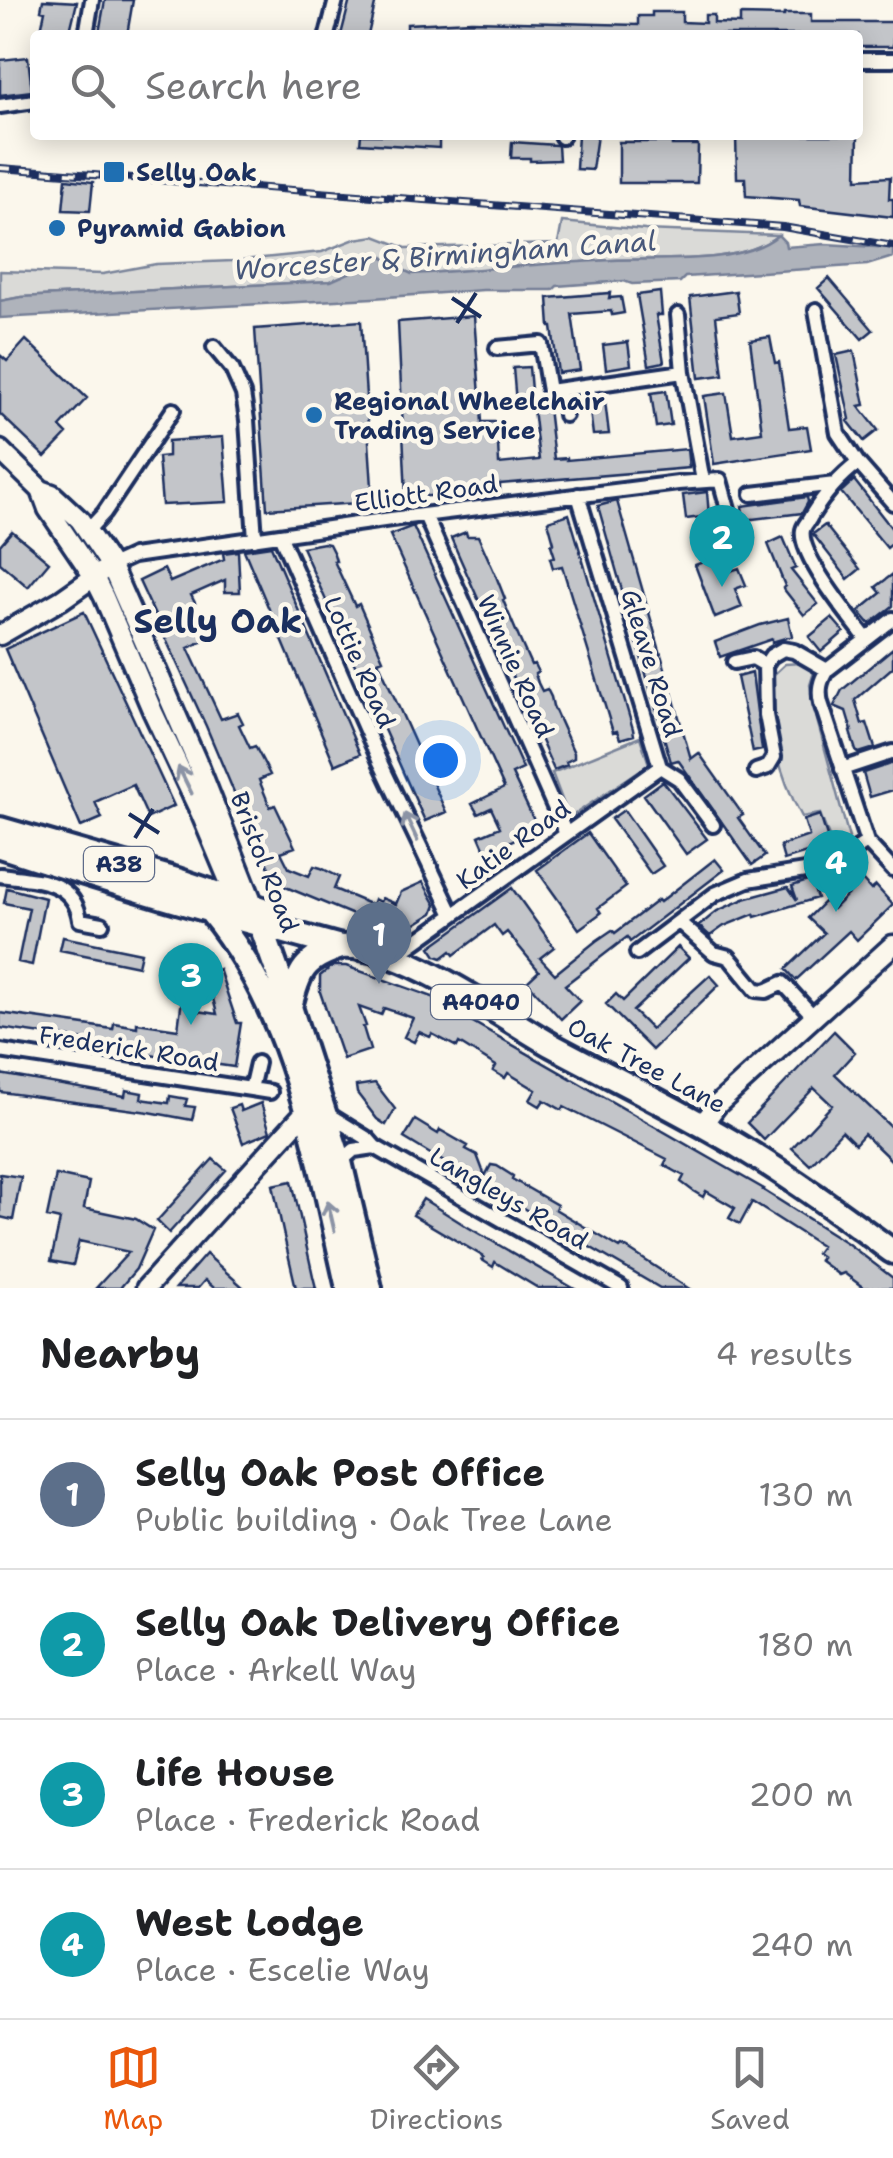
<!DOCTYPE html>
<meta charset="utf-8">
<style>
:root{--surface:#fff;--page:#f6f6f6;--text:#202124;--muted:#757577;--line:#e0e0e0;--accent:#ea580c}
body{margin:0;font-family:"Shantell Sans",sans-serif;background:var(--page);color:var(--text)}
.you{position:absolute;left:440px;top:760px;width:35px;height:35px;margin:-25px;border:8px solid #fff;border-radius:50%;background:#1a73e8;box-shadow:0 0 0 15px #1a73e833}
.badge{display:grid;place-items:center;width:65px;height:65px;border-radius:50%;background:var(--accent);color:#fff;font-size:32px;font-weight:700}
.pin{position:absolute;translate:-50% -82px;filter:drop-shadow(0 2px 5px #0008)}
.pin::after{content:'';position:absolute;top:52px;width:35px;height:30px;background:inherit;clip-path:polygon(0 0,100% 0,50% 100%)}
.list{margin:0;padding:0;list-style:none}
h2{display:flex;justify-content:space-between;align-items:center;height:130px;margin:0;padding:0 40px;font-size:42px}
h2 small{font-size:32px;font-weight:400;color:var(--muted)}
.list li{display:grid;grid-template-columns:65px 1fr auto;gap:30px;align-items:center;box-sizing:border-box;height:150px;padding:0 40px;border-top:2px solid var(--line)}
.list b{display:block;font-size:38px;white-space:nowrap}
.list p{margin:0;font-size:32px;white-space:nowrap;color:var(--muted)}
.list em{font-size:32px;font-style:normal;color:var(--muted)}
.icon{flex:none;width:55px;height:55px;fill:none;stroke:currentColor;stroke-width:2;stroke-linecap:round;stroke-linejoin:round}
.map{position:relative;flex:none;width:893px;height:1288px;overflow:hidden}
.search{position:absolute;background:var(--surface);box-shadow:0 5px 25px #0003;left:30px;right:30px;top:30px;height:110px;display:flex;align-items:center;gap:25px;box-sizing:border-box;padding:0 35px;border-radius:10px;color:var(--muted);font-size:38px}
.sheet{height:730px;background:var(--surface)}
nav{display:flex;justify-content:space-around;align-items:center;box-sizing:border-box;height:140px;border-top:2px solid var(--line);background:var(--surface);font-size:28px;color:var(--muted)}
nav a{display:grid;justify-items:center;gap:5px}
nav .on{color:var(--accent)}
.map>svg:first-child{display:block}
</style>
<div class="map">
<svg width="893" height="1288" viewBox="0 0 893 1288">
<rect width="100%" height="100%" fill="#fbf7ec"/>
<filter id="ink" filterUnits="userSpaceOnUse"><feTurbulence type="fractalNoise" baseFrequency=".01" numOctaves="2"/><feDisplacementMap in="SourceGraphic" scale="20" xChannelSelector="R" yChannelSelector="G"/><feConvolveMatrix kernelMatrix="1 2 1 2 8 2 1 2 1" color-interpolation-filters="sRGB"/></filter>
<g filter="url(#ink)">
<path fill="#dadad7" stroke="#7a849a" stroke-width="2.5" d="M562,222l83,8 133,5c-36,31 -119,23 -165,25 -67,4 -134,10 -201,14l-16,-6 -12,-11h-16l-10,12 -27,12 -310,16 -21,4v-30l103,3 53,-10 77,-3 89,-9 33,-13 20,-3 31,12 152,-4z
M802,663l12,9 -4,13 7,35 32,118 -16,9 -13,-33 -18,3c-24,-43 -34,-91 -31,-140l14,-13z
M640,737l9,27 -80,54 -17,-45z"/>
<path fill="#afb3bb" stroke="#747e96" stroke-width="2.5" d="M778,235l7,7 1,5 39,-3 68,4v9l-26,8 -182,12 -5,5 -48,2 -8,-3 -67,5 -4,4h-70l-110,8 -373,20v-17l21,-4 310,-16 27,-12 10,-12 7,-3c14,5 22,14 37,20 67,-4 134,-11 201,-14 46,-2 129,6 165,-25z"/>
<path fill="#c3c5c9" stroke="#1b2f5e" stroke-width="2.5" d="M43,0l34,2 -8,33h-29l5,-24 -4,-1z
M105,0h28l-6,35 -28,-2z
M350,0h26l-8,35h-27z
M652,12h30v10l23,1v-8h9v8l26,1v-9l44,1v-2h27v8h82v25h-35v-12h-451v-11l65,-3 166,4v-9h14z
M28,57l4,34 -32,4v-35z
M361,135h78v13l-79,-5z
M578,135h19l-5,35 -16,-1z
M736,135h122l-1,44 33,-2 -1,22h4v18l-93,-11 -1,-6 -53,-4 -1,-18h-8z
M512,142l44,3 2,1 1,14 -29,1v-3h-19z
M619,142h53v3h26l-1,38h-78z
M66,179l27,3 -3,29 -27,-1z
M829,278l44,52 -11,9 -44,-51z
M736,291l3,22 -23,3 7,59 -24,3 -9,-81z
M660,292l2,23h-6l8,47 -15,3 -12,-70z
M610,293l-1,5 12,-1 3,16 -12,2 -1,-4 -39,3 8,56 -22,3 -6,-46h-2l-2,-29z
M474,316l8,106h15l2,42 40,-4 -6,-51 15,-1 6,51 13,-1v2l120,-11 2,19 -189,16v9l-94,4 -8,-175z
M361,321l12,181 -106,7 -12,-180z
M770,337l5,26 4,-1 10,66 18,-2 4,23 -97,15 -10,-68 22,-3 7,43 29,-4 -12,-92z
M26,340l61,58 -27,29 7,7 -22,23 -45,-43v-59l7,6z
M628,342l3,23 -25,4 -3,-24z
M854,351l11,54 -6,1 19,24 -14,11 -16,-20 2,-2 -14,-64z
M529,367l3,35 -16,1 -3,-35z
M666,391l5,34 -15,2 -5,-34z
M605,401l4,33 -16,1 -4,-32z
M223,437l5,65 -66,3 -4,-48 10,-1v-15z
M854,480l39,50v13l-6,5 -46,-56z
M707,492l2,24 -23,3 -3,-24z
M807,497l1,5 -6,11 -58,7 -2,-14z
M617,501l74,258 8,-6 44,62 -5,3 27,38 -13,9 -74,-105 -7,2 -73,-256z
M569,514l64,215 1,6 -14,4 -3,-8 -4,1 -51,-166 -9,2 -3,-10 5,-1 -4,-12 3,-2 -6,-22z
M825,525l35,44 -12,10 -35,-45z
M413,526l110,243 -11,5 26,55 -52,23 -7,-16 21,-9 -9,-19 -13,6 -6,-10 32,-16 -114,-253z
M12,531l37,31 -21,25 -28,-24v-18z
M466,532l1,4h11l18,40 9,23 -2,1 16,38 12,27 3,-1 4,8 -3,2 3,9 4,8 5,-2 4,8 2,9 21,47v5l-8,4 1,3 -13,5 -99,-223 -4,-9z
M783,537l13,31 -5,2 27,34 -14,11 -21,-27 2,-2 -17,-42z
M324,543l5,1 5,10 2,7h-2l21,45 4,-2 24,55 -5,2 68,151 -21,9 -123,-274z
M271,546l89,208 -25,11 -91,-215z
M238,551l2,41h-15v-12l-34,15 4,8 -11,5 12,25 4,-1 3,9 -15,7 33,71 17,-6 5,10 -4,2 11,23 5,-2 10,19 5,10 -11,5 11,27 5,-2 20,42 -14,5 8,16 20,8 5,-10 7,2 18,9 -5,12 38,16 2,-6 6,3 2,-4 14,6 5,-12 22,-10 13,23 -3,8 -34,21 -123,-51 -21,-46 -3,1 -16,-33 3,-1 -33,-78 -67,-145 25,-12 6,13 54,-23 -1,-6z
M722,555l6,17 11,-4 7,17 -11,4 7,18 -27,11 -20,-53z
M893,574v32l-23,18 -11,-13 22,-18 -5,-6z
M84,612l90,194 -26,12 -15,-33 -38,17 7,16 -21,9 -76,-178z
M788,618l4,18 -20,6v-3l-52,18 -5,-15 45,-17z
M832,618l12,14 -23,20 -12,-15z
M893,648v19l-38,33 7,24 5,-1 8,25 -16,5 -3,-2 -6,-19 2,-1 -6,-20 -12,-5 8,-16z
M752,673l10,77 -9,2 -16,-75z
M893,763v27l-23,7 -7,-24z
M663,781l44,58 -21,15 -42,-59z
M624,810l39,56 -12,8 -40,-55z
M820,815l10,31 -46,14 -4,-14 29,-10 -5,-16z
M588,833l38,54 -28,21 3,5 -22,16 -42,-59z
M715,859l9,11 -94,72 -3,-5 -62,48 15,16 -19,18 -34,-37 12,-11 -32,-39 -5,4 -8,-11 -40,30 -3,-4 -9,7 -6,-2 -6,-9 82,-59 42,59 -14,11 15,16 41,-33 16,-11 3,3 43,-33 2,2z
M811,880l6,18 -62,19 -1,-3 -30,12 -14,10 -11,-10 18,-15 27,-12 44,-12 9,13 -5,-14z
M862,880l9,10 5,-4 17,19 -36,35 -8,-9 -53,49 -10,-11 38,-36 -16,-15 17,-17 8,8z
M7,888l38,10 -13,67 -14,-3 11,-54 -25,-5z
M63,937l78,16 -3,13 -78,-16z
M678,947l11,11 -56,53 18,18 59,-54 9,10 -67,65 -46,-46 10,-10 7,7z
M332,966h14l98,35 -1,4 321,184 -1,1 84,53 46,35v10h-29l-20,-15 -5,2 -20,-15 3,-3 -6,-4 5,-7 -69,-44 -12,22 -11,-6 6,-10 -29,-17 -3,6 -10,-6 -12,-9 3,-6 -20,-11 3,-6 -103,-52 -2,3 -18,-10 -4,6 -10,-6 6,-10 -28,-17 -3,5 -12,-7 3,-5 -37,-23 -2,4 -25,-13 -2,3 -11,-5 -5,10 -10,-5 9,-19 -29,-10 -3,7 -22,-8 7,19 -3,1 7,23 -27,9 -23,-67v-16z
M219,969l18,54h4l-7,44 -105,-15 -25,-5 1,-4 -105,-15v-15l113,16 1,-6 23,4v-4l41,6 4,-30 10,2 -1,9 26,4 -10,-39z
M834,1031l21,21 -20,22 58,55v33l-29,-28 -9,10 -13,-13 -32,34 -18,-17 40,-43 -18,-17 -50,52 -17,-17z
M0,1074l125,22 1,-6 16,3 -1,6 28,4 1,-7 17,3 -2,7 10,1 -3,13 -43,-8 -149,-20z
M375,1083l20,26 -9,16 -9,-6 -20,-26 -1,-7z
M261,1103l9,29 -27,11 -13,-35 9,-3 2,6z
M415,1120l23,14 2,-4 28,16 -2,3 11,6 8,21 6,-11 6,1 16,10 -1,3 45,26 -2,4 65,39 2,-2 6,3 60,39h-28l-233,-136 -23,-14z
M213,1159l13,11 -57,63 -12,-12z
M0,1174l21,3 -8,43 -13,-3z
M56,1175l33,7 -5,26 52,11 17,11 -17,39 -16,19h-24l33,-36 -50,-11 -6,24 -22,-4 9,-41 -13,-3z
M292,1181l21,95 3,12h-20l-13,-56 -10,-47z
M423,1199l43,27 107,62h-35l-43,-26 -2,5 -11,-7 2,-3 -71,-42z
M206,1254l38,34h-30l-9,-8 -7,8h-22z"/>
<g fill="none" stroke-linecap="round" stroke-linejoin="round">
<defs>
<path id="street" d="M86,35l6,-35
M327,35l9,-35
M858,60h35
M0,106l35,-5
M561,135l1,2
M816,310l22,123 20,30 35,40
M678,315l5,57 20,109
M214,347l18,22 11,25 4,26 8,119
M497,348l44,-4 8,47 134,-19
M564,390l1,25
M858,463c-20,15 -34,32 -47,53 -2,5 -7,9 -8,14 -5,24 48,89 63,108
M752,494l83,-10
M578,495l82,272 19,12 34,46
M425,515l141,319
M88,530l16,-17 69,-103
M280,535l100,227 73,153
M111,566l22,-10 258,-37 287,-36 42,-3 8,29
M893,619l-66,51c-7,11 -9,20 -6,33l46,139 26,28
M734,662l19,-4 12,7
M842,769l51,-17
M756,771l12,-4 6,-10 -8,-42 -1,-50 6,-9 12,-7 11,2 33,19
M0,875c33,5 74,3 80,45l22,4
M679,922l35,31 15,4 27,33 10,1 17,-8 32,35
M637,953l78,-59 33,-14 70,-11 15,-5 34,-22
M393,958l267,-191
M0,1051l251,38 6,-26
M251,1089l19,3
M326,1113l42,26 7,8 246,141
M340,1162l14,-12 21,-3"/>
<path id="secondary" d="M0,450l41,40 11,4 28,26 31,46 89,203 54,137
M41,490l7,19 46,68 10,20 49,115 48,102 39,93
M0,635l61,-35 40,-28
M702,1125l15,-20 176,-160
M146,1288l161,-178"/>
<path id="highway" d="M0,829l177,51 91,31
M0,846c112,37 226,70 341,101 60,-4 159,69 212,99 63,34 128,65 189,102 52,31 102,68 151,104
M254,906l36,101 50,155 30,126
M210,911c87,105 108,248 138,377
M290,1007c9,-37 14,-48 51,-60"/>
</defs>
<use href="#street" stroke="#1b2f5e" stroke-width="20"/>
<use href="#secondary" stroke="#1b2f5e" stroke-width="25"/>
<use href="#highway" stroke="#1b2f5e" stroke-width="30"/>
<use href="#street" stroke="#fbf7ec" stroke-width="12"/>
<use href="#secondary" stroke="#fbf7ec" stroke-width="18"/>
<use href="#highway" stroke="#fbf7ec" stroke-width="22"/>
<defs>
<path id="rail" d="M0,168l783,59 110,19"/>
</defs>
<use href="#rail" stroke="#1b2f5e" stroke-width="8"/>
<use href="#rail" stroke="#fbf7ec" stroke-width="4" stroke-dasharray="11" stroke-linecap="butt"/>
</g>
<defs><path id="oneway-shaft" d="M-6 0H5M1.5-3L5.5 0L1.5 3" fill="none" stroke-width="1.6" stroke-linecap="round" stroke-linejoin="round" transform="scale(2.5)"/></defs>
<g stroke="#8b93a5">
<use href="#oneway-shaft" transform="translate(185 780) rotate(-116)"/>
<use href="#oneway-shaft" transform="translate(411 827) rotate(-115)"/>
<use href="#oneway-shaft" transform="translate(331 1216) rotate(-103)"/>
</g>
</g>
<path fill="none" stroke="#1b2f5e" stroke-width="4" d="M452,298l29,19M457,323l19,-30M129,814l30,19M135,838l18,-29"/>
<g fill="#1f6fb2" stroke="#fbf7ec" stroke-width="4">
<rect x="102" y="160" width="24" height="24" rx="5"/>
<circle cx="57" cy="228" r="10"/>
<circle cx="314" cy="415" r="10"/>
</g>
<g text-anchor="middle" stroke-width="9" stroke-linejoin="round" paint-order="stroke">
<g fill="#fbf7ec" stroke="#5e6b89" stroke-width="2.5">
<rect x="84" y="847" width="70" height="34" rx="8"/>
<rect x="431" y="985" width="100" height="34" rx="8"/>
</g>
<g font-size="22" font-weight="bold" fill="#1b2f5e">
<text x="119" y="872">A38</text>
<text x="481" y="1010">A4040</text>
</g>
<g font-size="25" font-weight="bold" fill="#1b2f5e" stroke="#fbf7ec" text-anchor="start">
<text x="136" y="181">Selly Oak</text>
<text x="77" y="237">Pyramid Gabion</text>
<text x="334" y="410">Regional Wheelchair<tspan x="334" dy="29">Trading Service</tspan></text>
</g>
<g font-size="25" fill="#1b2f5e" stroke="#fbf7ec">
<text transform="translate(426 493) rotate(-8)" y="9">Elliott Road</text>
<text transform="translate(360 662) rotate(66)" y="9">Lottie Road</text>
<text transform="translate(652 663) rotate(73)" y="9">Gleave Road</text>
<text transform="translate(516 666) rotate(66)" y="9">Winnie Road</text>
<text transform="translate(513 844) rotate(-36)" y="9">Katie Road</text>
<text transform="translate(265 862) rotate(69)" y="9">Bristol Road</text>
<text transform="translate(129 1048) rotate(9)" y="9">Frederick Road</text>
<text transform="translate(647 1065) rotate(28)" y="9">Oak Tree Lane</text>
<text transform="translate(509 1198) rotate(30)" y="9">Langleys Road</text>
</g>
<g font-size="28" font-style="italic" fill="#47577a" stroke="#fbf7ec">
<text transform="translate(445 255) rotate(-4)" y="10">Worcester &amp; Birmingham Canal</text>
</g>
<g font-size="35" font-weight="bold" fill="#1b2f5e" stroke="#fbf7ec">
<text x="218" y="633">Selly Oak</text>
</g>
</g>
</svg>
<div class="you"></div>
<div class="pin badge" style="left:379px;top:984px;background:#5c6f8a">1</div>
<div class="pin badge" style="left:722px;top:587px;background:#0f9aa8">2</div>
<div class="pin badge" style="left:191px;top:1025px;background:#0f9aa8">3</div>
<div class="pin badge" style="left:836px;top:912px;background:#0f9aa8">4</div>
<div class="search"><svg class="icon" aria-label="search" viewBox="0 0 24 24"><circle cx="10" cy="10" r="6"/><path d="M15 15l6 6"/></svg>Search here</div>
</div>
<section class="sheet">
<h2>Nearby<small>4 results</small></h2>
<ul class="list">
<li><span class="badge" style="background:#5c6f8a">1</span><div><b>Selly Oak Post Office</b><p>Public building · Oak Tree Lane</p></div><em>130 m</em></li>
<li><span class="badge" style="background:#0f9aa8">2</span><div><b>Selly Oak Delivery Office</b><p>Place · Arkell Way</p></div><em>180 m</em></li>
<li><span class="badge" style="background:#0f9aa8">3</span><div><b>Life House</b><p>Place · Frederick Road</p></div><em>200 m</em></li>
<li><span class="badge" style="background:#0f9aa8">4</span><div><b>West Lodge</b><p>Place · Escelie Way</p></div><em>240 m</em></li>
</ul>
</section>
<nav>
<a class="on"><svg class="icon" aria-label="map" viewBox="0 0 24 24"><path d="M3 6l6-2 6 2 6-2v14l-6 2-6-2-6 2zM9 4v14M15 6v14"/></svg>Map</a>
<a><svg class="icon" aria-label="directions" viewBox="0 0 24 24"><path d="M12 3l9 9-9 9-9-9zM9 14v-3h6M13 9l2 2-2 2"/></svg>Directions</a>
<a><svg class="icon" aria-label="saved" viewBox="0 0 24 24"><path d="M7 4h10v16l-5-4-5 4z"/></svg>Saved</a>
</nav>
